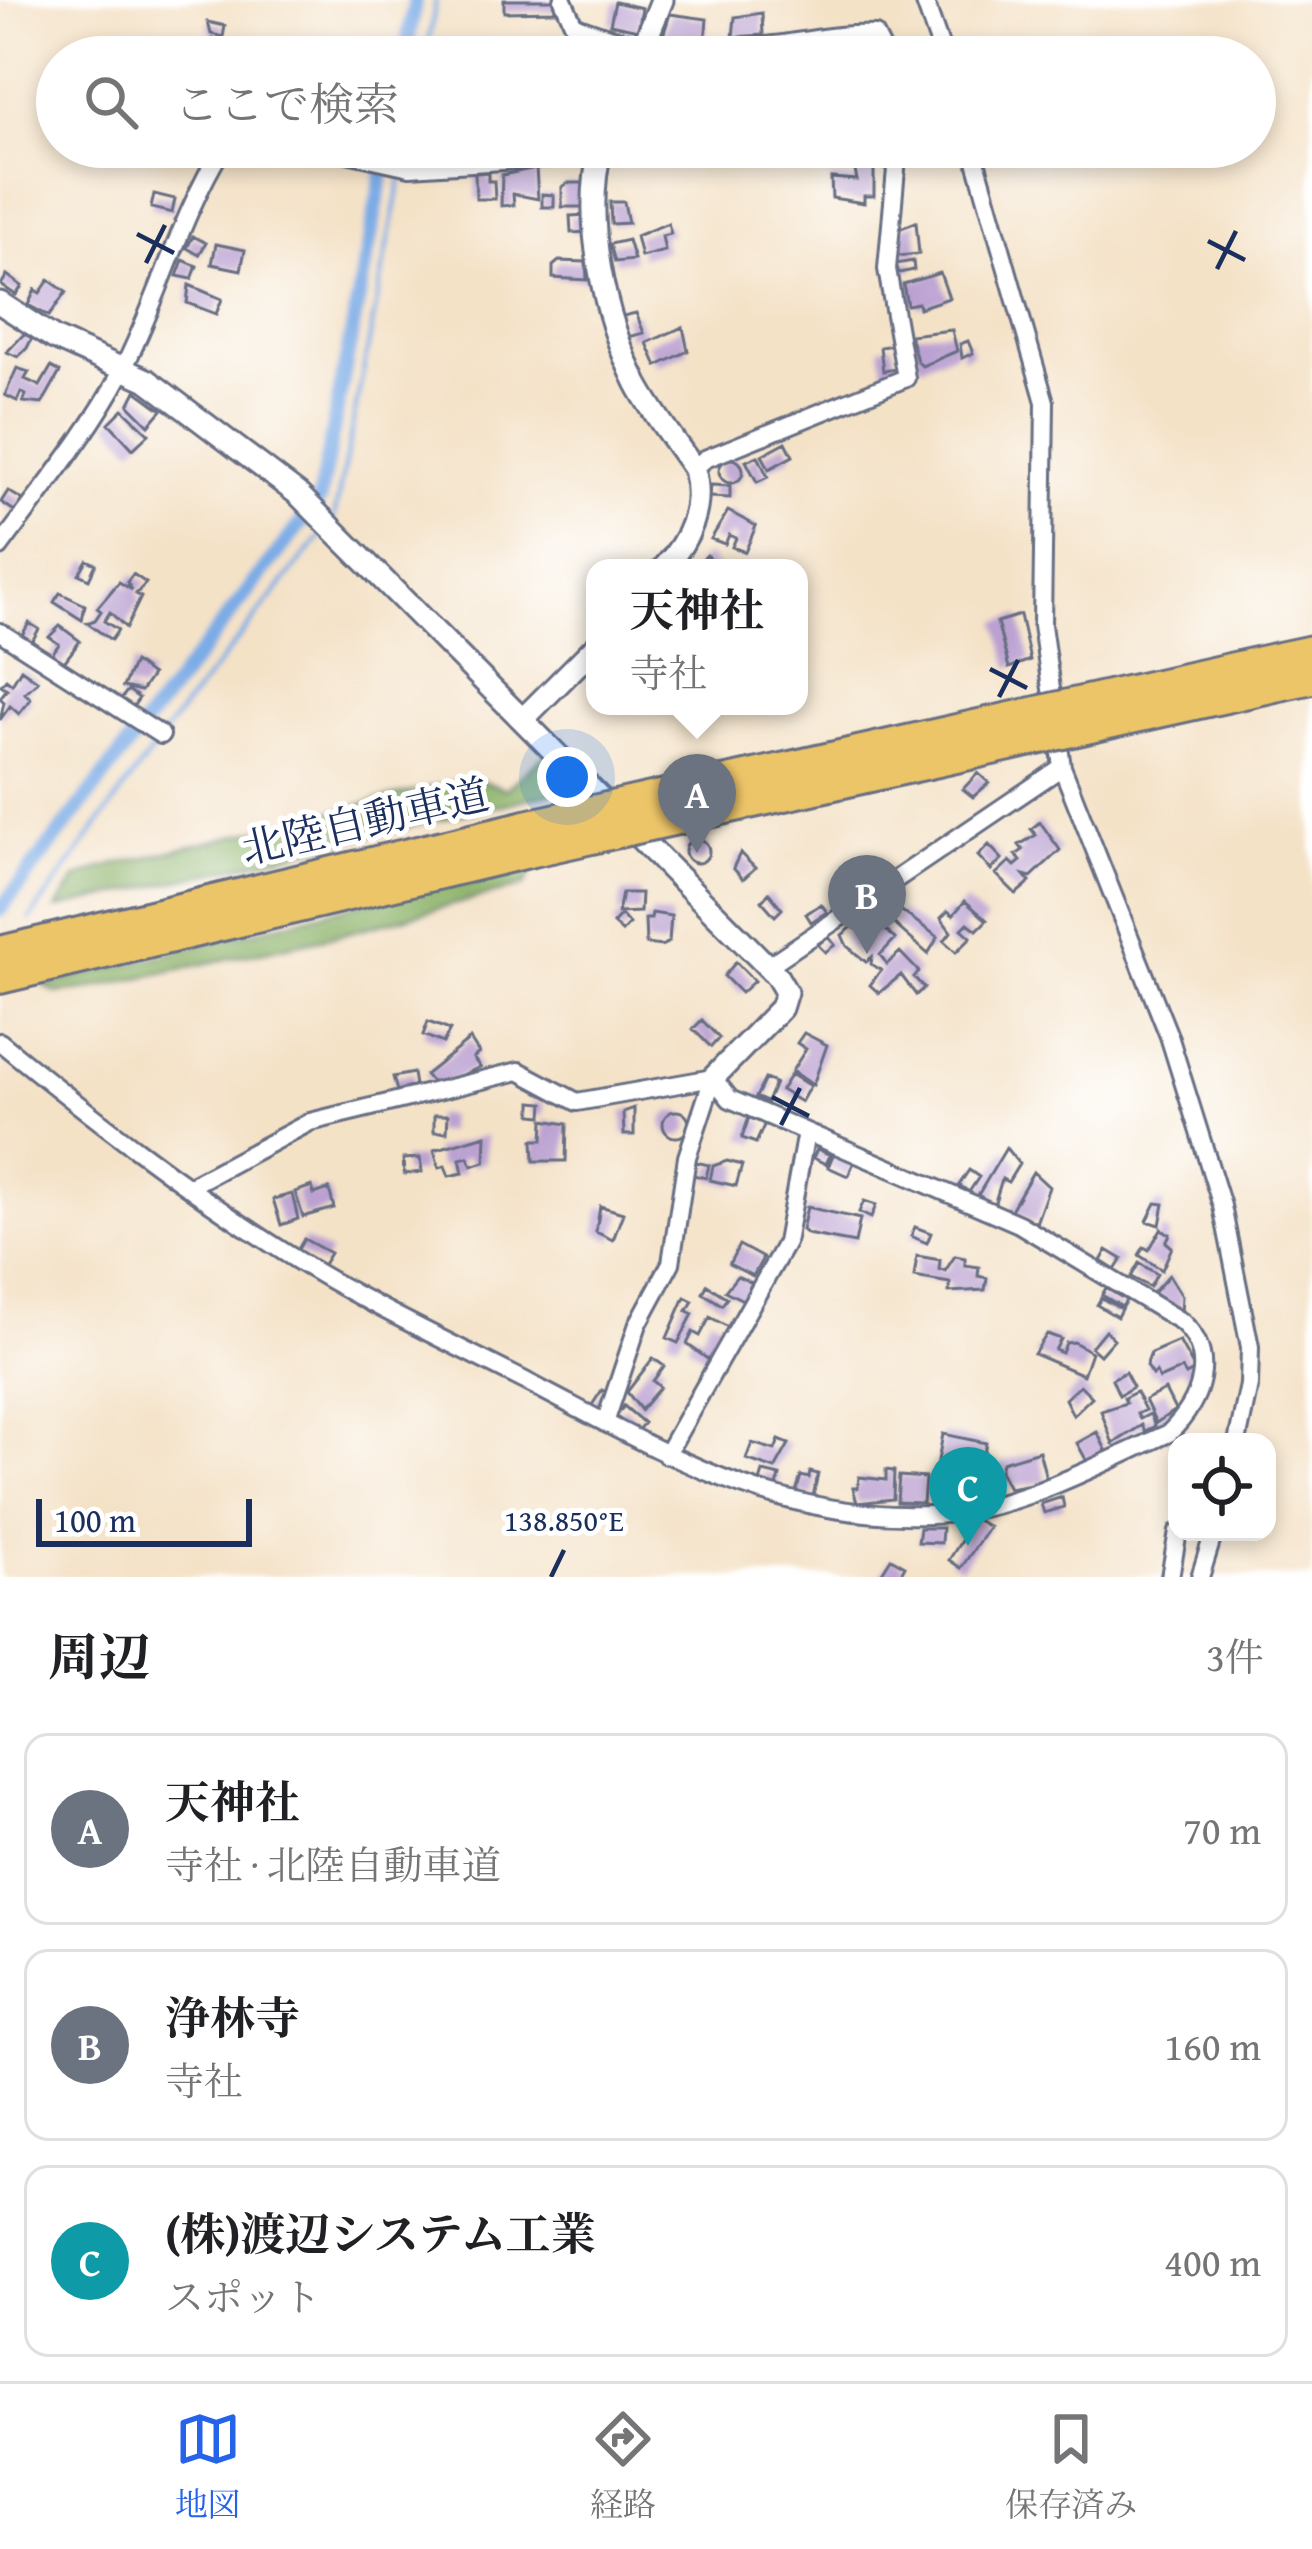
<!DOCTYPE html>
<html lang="ja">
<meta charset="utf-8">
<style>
:root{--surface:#fff;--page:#f2f2f2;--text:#202124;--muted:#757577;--line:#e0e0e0;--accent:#2563eb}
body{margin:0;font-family:"Gentium Book Plus","Noto Serif JP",serif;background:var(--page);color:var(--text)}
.controls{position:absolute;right:36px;bottom:36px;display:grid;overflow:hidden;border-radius:24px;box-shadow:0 6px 18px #0003}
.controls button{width:108px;height:108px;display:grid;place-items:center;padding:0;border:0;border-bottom:3px solid var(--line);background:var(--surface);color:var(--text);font:60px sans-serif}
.scale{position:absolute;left:36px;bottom:30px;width:216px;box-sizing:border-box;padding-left:12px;border:6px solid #1b2f5e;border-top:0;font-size:33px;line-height:42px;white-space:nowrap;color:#1b2f5e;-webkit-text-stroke:9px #fff;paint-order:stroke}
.you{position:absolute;left:567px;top:777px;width:42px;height:42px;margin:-30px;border:9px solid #fff;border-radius:50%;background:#1a73e8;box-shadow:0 0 0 18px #1a73e833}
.badge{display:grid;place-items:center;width:78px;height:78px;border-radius:50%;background:var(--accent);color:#fff;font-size:39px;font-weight:700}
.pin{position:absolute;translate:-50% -99px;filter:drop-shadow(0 3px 6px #0008)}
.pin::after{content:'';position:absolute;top:63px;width:42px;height:36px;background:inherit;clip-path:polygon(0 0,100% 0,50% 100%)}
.popup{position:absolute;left:586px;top:559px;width:222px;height:156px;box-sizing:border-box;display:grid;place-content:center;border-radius:24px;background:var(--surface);filter:drop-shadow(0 3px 9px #0005);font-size:39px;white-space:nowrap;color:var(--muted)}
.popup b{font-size:45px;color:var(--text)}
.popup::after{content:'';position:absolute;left:50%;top:100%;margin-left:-24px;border:24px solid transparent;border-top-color:var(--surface)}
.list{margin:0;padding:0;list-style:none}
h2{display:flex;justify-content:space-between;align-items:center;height:156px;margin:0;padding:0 48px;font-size:51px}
h2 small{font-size:39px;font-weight:400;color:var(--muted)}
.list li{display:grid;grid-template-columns:78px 1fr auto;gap:36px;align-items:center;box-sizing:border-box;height:192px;margin:0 24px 24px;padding:0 24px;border:3px solid var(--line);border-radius:24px}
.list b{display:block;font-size:45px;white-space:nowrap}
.list p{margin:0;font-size:39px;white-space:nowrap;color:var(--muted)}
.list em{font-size:39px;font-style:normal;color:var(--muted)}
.icon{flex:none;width:66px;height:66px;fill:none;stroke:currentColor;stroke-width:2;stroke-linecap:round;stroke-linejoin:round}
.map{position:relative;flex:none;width:1312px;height:1577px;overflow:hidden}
.search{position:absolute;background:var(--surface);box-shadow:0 6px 18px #0003;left:36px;right:36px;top:36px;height:132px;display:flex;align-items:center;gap:30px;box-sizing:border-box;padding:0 42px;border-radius:66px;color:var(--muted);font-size:45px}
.sheet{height:804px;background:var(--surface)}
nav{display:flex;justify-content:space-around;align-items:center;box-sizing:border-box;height:168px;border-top:3px solid var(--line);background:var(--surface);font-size:33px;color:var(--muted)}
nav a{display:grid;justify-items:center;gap:6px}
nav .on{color:var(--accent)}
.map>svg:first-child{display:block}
</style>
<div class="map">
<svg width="1312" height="1577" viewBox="0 0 1312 1577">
<rect width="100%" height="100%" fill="#fff"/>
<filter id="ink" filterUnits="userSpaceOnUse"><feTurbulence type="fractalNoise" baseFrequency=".00833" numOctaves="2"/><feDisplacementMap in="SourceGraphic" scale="24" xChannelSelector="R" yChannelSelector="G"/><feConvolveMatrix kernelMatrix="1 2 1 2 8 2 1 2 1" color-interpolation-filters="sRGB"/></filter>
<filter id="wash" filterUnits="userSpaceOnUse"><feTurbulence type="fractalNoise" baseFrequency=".004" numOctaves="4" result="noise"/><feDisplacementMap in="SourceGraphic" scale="48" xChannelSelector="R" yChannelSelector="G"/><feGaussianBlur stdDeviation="2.7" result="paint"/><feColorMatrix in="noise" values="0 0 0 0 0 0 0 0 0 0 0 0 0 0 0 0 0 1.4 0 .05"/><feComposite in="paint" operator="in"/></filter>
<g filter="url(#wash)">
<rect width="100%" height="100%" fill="#f4e2c7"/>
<path fill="#8cb267" stroke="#547062" stroke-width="3" d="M547,753l32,34 -523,122 21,-31 25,-10 343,-84 28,-6 33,11z
M533,868l-9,18 -186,49 -255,55 -27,3 -11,-7 381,-100z"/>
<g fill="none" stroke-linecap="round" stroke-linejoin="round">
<path stroke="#7cace6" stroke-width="4.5" d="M426,57l10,-57
M334,518l69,-348
M30,919l147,-203 147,-184"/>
<path stroke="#7cace6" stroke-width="15" d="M405,57l10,-57
M0,910l319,-410 69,-353"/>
</g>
<g id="blocks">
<path fill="#bba1d1" d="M504,0h50l1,11 -51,1z
M615,2l27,6 -4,22 -28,-6z
M762,13l1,22 -30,2 2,-20z
M670,14l37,5 -2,23h-44z
M208,22l17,4 -2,11 -12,-3z
M212,39l44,11 7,7h-51l-6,-2z
M427,147h20l-1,10 -20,-3z
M458,147h21v7l-20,1z
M615,147h19v5l-22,7z
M877,152l10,1 -2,16 -9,-1z
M854,166l20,2v28h-10v7l-32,-5 -1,-20 26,2z
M536,168l2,31 -25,-5 1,11 -13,1 1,-31z
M488,172v9h6l1,18h-19l-1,-26z
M568,183h16v24h-22v-20z
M154,194l21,5 -3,14 -21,-5z
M542,194l12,1v12h-12z
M610,202h14l4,21 -17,1z
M588,215l1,17 -18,1 -1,-17z
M916,222l3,32 -21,2 -2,-26z
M668,223l3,11 -9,2 3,15 -24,6 -5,-21z
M193,236l13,7 -7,12 -12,-7z
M628,240l6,20 -19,2 -5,-18z
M216,244l29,6 -4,20 -29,-6z
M183,260l14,6 -5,13 -15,-3z
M559,261l27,1 1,18 -34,-2v-12z
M913,261l1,9 -15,3 -3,-9z
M940,273l9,25 -30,10 -1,-5 -11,2 -4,-21z
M7,275l15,11 -6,9 -15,-10z
M49,280l17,12 -17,24 -21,-11 7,-15 5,3z
M189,285l33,14 -6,15 -29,-11z
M636,313l8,20 -15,4 -6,-21z
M683,327l5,24 -31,15 -10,-23z
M952,330l5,21 -35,15 -5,-5 -7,-26z
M24,334l8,4 -5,10 -9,9 -11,-5z
M968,341l5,12 -11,5 -2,-14z
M893,345l3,24 -13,2 -3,-24z
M51,367l9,5 -18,32 -19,-2 3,-7 -5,-3 -4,9 -12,-6 12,-27 12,4 -4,7 15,7z
M136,391l26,19 -13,15 -20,-20z
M123,409l26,25 -16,15 -24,-26z
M786,442l7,14 -24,13 -7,-14z
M758,456l10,21 -11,5 -11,-21z
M719 471a12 12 0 1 1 24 0a12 12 0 1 1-24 0Z
M711,485l19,1v12l-20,-1z
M8,491l15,9 -7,12 -15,-10z
M728,511l28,15 -11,26 -13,-5 4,-9 -7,-3 -4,9 -14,-5z
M707,555l13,13h-19l-4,-4z
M87,560l9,4 -7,15 -10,-5z
M133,574l13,9 -10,11 5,3 -15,31 -16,-16 -6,9 14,9 -7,10 -24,-17 8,-3 6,-9 -4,-3 22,-26 13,8 -5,-8z
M60,593l25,12 -3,15 -28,-18z
M1020,615l10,45 -21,8 -12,-46z
M29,623l10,6 -8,14 -10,-6z
M60,626l20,15 -18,24 -12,-8 9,-13 -10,-7z
M134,662l18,13 -11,16 -18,-4z
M21,669l17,12 -13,12 6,6 -12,15 -9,-8 -10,14 4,-18 -4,-4 7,-9 -6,-4 5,-6 6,5z
M128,690l11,8 -7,10 -12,-8z
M978,773l11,10 -16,14 -10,-8z
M1040,822l20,28 -29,27 -7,-2 6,7 -14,12 -20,-20 14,-13 5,5 6,-5 -5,-6 7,-5 -4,-5 17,-10 -5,-6z
M685 851a12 12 0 1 1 24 0a12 12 0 1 1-24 0Z
M989,845l13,14 -11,11 -13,-14z
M740,853l15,15 -12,11 -10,-11z
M622,893h19l-1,19 -22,1z
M769,893l13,16 -7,7 -13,-15z
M965,901l22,19 -10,10 -9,-7 -6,6 9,8 -15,15 -12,-11 7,-9 -10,-14 7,-7 5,4z
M821,904l6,8 -16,10 -5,-8z
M900,910l38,27 -10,17 -37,-33z
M652,913l19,3 -2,26 -8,4 -15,-2 -1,-25h6z
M869,913l26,26 -15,16 7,9 13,-12 19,20 -5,5 10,11 -8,7 -15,-20 -22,18 -9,-8 11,-15 -10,-6 1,-7 -6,5 -19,-16 -5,-11z
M621,915l8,9 -7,8 -9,-8z
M828,936l7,9 -10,7 -7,-7z
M736,962l18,19 -13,12 -17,-17z
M702,1020l17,18 -8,9 -18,-18z
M428,1022l22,8 -7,13 -20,-8z
M804,1033l23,12 -14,40 -21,-14 14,-22 -9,-6z
M470,1039l9,14 -6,5 7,9 -44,20 -11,-12z
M413,1073l2,13 -18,5 -4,-14z
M791,1074l19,12 -9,16 -20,-12z
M765,1079l10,4 -8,19 -11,-5z
M532,1102l12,1 -1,13 -11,-1z
M634,1108v27h-10l-1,-23z
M663 1124a13 13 0 1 1 26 0a13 13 0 1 1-26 0Z
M434,1115h14l-1,17h-13z
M749,1117l16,6 -9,20 -14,-5z
M544,1120l23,4 -1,37h-32l-1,-21h10z
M486,1135l-1,27 -13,4 -4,-9 -8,2 3,14 -14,3 -4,-10 -6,2 -5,-18z
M1006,1148l13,16 -11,18 -6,-3 -8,26 -16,-10z
M817,1149l13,6 -4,9 -13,-6z
M834,1153l20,9 -6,14 -20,-9z
M420,1158l2,14 -18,2 -1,-15z
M727,1161l15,4 -6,21 -26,-6 3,-14z
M696,1162l13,3 -3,13 -13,-3z
M969,1170l10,7 -10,15 -10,-7z
M1033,1172l16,15 -13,36 -25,-13z
M312,1186l2,8 15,-5 5,19 -31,9 -8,-25z
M292,1194l6,25 -17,6 -8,-26z
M864,1201l12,4 -5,13 -12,-6z
M1156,1203l8,1 -4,21 -13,-4z
M600,1206l23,7 -10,27 -17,-8z
M807,1207l53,12 -5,24 -48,-9 -5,-4z
M915,1227l16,6 -4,10 -16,-7z
M1161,1229l9,5 -4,8 6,5 -10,23 -23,-15 5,-8 5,3z
M304,1239l26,14 -8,13 -25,-15z
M739,1245l24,13 -10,18 -24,-12z
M1107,1250l15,9 -7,11 -14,-9z
M917,1256l23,4 -1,10 6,1 10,-15 10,2v7l14,2 -1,9 9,2 -2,12 -36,2 1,-9 -36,-6z
M1139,1263l18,11 -7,13 -19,-10z
M1169,1275l13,21 -1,17 -28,-20z
M737,1276l15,7 -9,17 -18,-9z
M707,1285l20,13 -5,7 -19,-12z
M1106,1288l20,12 -4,7 -20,-12z
M685,1297l8,4 -6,10 6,3 -15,29 -11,-5z
M1101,1298l20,11 -4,8 -20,-12z
M710,1317l18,10 -18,34 -23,-17 6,-12 7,4z
M1105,1330l9,9 -14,16 -9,-8z
M1047,1334l14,5 -6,11 7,3 4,-10 8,-1 17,10 -8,23 -49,-21z
M1179,1341l16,29 -9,5 -4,-6 -23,10 -3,-7 -4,3 -6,-9 5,-13z
M653,1358l11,8 -11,15 7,6 -19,23 -14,-18z
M1125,1372l8,15 -14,8 -7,-16z
M1080,1385l12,12 -19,18 -8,-16z
M602,1390l9,4 -7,20 -14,-6z
M1165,1390l10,20 -19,13 -11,-23z
M1136,1392l9,18 -8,4 3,5 10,-5 5,12 -10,5 -3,-6 -29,19 -12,-33 25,-8 -2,-5z
M624,1406l20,17 -9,10 -19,-17z
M1097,1432l9,18 -17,15 -12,-22z
M943,1434l43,9 -4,20 -23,-5 -2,8 -19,-5z
M779,1440l10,4 -14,25 -29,-10 6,-16 23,7z
M1039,1451l8,30 -38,7 -9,-17 2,-9z
M985,1464l6,27 -15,4 -3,-28z
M886,1470l8,1 -1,28 -36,4 -4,-15h5l1,-11 27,3z
M763,1472l17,4 -4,14 -17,-5z
M810,1472l8,2 -5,22 -17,-4 5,-16 8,2z
M899,1476l26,2 -2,25 -26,-1z
M1062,1497l2,10 -20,6 -3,-9z
M975,1519l14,8 -28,41 -12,-8z
M920,1528h22l-1,15 -23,-1z
M891,1558l14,8 -6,11h-20z"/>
</g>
</g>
<g filter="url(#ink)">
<use href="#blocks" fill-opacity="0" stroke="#676e83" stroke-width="3"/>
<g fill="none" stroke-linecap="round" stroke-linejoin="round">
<defs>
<path id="minor" d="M563,0l11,25c66,27 130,30 200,20 34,-4 67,-12 101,-10l11,22
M924,0l20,57
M270,57l3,-7
M320,147l90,20 188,-12
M972,147l73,255 -3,223 20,142 107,269 53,170 28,141 -1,38 -12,57
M694,469l11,-10 201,-81 -19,-109 11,-122
M0,547c41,-56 88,-112 121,-174 38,-73 58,-155 102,-226
M0,632l161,103
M768,966l294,-199
M0,1042c91,74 185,147 284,210 78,50 165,90 247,132 133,69 243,137 399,131 85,-3 163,-48 239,-82 32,-31 49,-77 13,-111l-163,-98 -289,-125 -17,-21
M190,1186l120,-64 209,-51 58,31 136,-24
M605,1423l33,-99 33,-61 16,-106 26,-79
M666,1455l120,-212 20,-111
M1170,1577l8,-45
M1200,1577l14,-45"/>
<path id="tertiary" d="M639,57l23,-57
M601,147c-19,72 3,171 36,237 16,30 38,57 57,85 10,39 -4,70 -30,99
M0,303l54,35 93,42 151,114 478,481 10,17 -5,16 -68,70
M524,718l71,-71"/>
<path id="motorway" d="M1279,658l33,-7
M1284,684l28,-6
M0,952l526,-126
M0,978l533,-127"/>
</defs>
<use href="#minor" stroke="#676e83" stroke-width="22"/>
<use href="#tertiary" stroke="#676e83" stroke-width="27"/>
<use href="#motorway" stroke="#676e83" stroke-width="36"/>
<use href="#minor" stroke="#fff" stroke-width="16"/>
<use href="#tertiary" stroke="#fff" stroke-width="21"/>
<use href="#motorway" stroke="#edc569" stroke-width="30"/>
<defs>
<path id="motorway-bridge" d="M526,826l753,-168
M533,851l751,-167"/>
</defs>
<use href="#motorway-bridge" stroke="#676e83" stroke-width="36" stroke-linecap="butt"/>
<use href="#motorway-bridge" stroke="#edc569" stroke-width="30"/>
</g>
</g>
<path fill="none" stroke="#1b2f5e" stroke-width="4.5" d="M137,234l37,19M1208,241l37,19M146,263l19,-38M1217,269l19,-38M990,669l37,19M999,697l19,-37M772,1097l37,19M781,1125l19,-37M551,1577l13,-27"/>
<g text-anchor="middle" stroke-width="10" stroke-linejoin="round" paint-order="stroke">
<g font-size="42" fill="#1b2f5e" stroke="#fff">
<text transform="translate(365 821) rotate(-13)" y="15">北陸自動車道</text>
</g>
</g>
<g font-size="30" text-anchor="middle" fill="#1b2f5e" stroke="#fff" stroke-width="10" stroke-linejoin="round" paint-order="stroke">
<text x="564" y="1531">138.850°E</text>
</g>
</svg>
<div class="controls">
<button><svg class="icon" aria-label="locate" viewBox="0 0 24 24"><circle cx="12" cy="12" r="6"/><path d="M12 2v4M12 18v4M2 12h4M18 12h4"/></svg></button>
</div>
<div class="scale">100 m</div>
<div class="you"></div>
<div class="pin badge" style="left:697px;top:853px;background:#6b7280">A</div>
<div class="popup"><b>天神社</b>寺社</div>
<div class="pin badge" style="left:867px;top:954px;background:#6b7280">B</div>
<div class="pin badge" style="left:968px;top:1546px;background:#0f9aa8">C</div>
<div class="search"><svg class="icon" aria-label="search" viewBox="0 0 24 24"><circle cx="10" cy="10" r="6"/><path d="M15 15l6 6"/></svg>ここで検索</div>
</div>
<section class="sheet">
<h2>周辺<small>3件</small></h2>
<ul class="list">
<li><span class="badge" style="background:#6b7280">A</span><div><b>天神社</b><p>寺社 · 北陸自動車道</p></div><em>70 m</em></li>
<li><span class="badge" style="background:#6b7280">B</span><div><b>浄林寺</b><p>寺社</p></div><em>160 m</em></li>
<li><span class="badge" style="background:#0f9aa8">C</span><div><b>(株)渡辺システム工業</b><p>スポット</p></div><em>400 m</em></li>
</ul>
</section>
<nav>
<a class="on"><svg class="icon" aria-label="map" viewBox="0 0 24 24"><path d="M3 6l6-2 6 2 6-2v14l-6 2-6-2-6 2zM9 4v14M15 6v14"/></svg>地図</a>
<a><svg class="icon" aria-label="directions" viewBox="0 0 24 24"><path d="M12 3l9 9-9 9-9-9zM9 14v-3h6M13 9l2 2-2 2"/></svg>経路</a>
<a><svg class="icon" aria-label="saved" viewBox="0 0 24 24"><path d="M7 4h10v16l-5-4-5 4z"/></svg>保存済み</a>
</nav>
